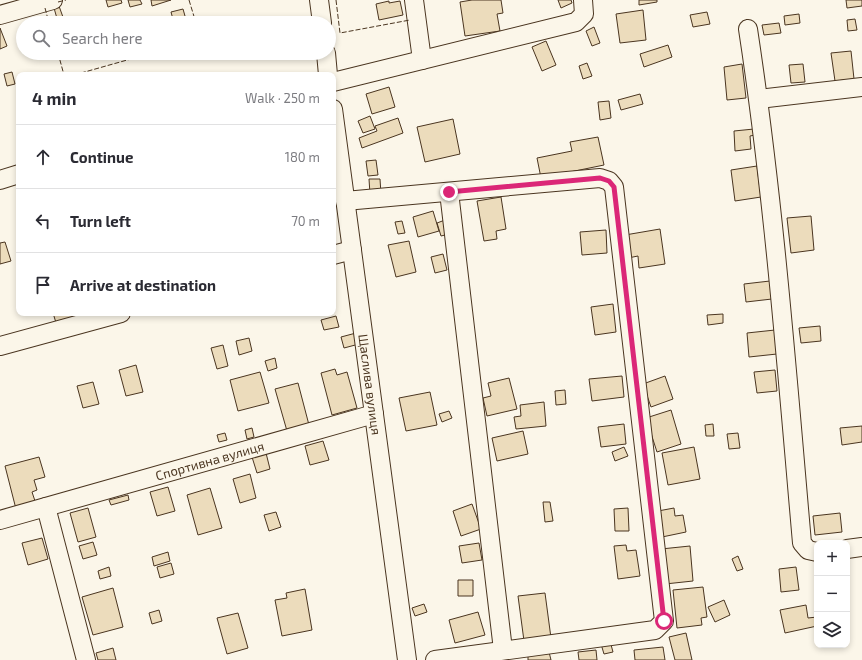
<!DOCTYPE html>
<meta charset="utf-8">
<style>
:root{--surface:#fff;--page:#f2f2f3;--text:#2b2b33;--muted:#7c7c81;--line:#e1e1e2}
body{margin:0;font-family:"Exo 2",sans-serif;background:var(--page);color:var(--text)}
.controls{position:absolute;right:12px;bottom:12px;display:grid;overflow:hidden;border-radius:8px;box-shadow:0 2px 6px #0003}
.controls button{width:36px;height:36px;display:grid;place-items:center;padding:0;border:0;border-bottom:1px solid var(--line);background:var(--surface);color:var(--text);font:20px sans-serif}
.stop{position:absolute;width:12px;height:12px;margin:-9px;border:3px solid #db2777;border-radius:50%;background:#fff}
.stop.end{background:#db2777;border-color:#fff;box-shadow:0 1px 4px #0008}
.list{margin:0;padding:0;list-style:none}
h2{display:flex;justify-content:space-between;align-items:center;height:52px;margin:0;padding:0 16px;font-size:17px}
h2 small{font-size:13px;font-weight:400;color:var(--muted)}
.list li{display:grid;grid-template-columns:26px 1fr auto;gap:12px;align-items:center;box-sizing:border-box;height:64px;padding:0 16px;border-top:1px solid var(--line)}
.list b{display:block;font-size:15px;white-space:nowrap}
.list em{font-size:13px;font-style:normal;color:var(--muted)}
.icon{flex:none;width:22px;height:22px;fill:none;stroke:currentColor;stroke-width:2;stroke-linecap:round;stroke-linejoin:round}
.map{position:relative;flex:none;width:862px;height:660px;overflow:hidden}
.search{position:absolute;background:var(--surface);box-shadow:0 2px 6px #0003;left:16px;top:16px;width:320px;height:44px;display:flex;align-items:center;gap:10px;box-sizing:border-box;padding:0 14px;border-radius:22px;color:var(--muted);font-size:15px}
.panel{position:absolute;background:var(--surface);box-shadow:0 2px 6px #0003;left:16px;top:72px;width:320px;height:244px;border-radius:8px}
.map>svg:first-child{display:block}
</style>
<div class="map">
<svg width="862" height="660" viewBox="0 0 862 660">
<rect width="100%" height="100%" fill="#fbf6e9"/>
<path fill="#ecdcbc" stroke="#4a3520" d="M106,0h15l1,3 -14,4z
M128,0h12l2,4 -12,3z
M151,0h20l-19,6z
M472,0h29l2,13 -6,1 3,17 -35,5 -5,-34z
M558,0h13l1,3 -11,5z
M639,0h18v2l-18,3z
M846,0h16v6l-15,2z
M389,1v2l11,-2 3,14 -24,5 -3,-16z
M59,6l5,14 -6,2 -4,-14z
M183,9l4,14h-13l-3,-11z
M643,10l3,30 -26,3 -4,-29z
M707,12l3,12 -17,3 -3,-12z
M799,14l1,9 -15,2 -1,-9z
M855,19l2,11 -9,1 -1,-11z
M779,23l2,10 -17,2 -2,-10z
M594,27l6,16 -8,3 -6,-15z
M0,28l7,18 -7,3z
M546,41l10,24 -14,6 -10,-24z
M668,45l4,12 -28,10 -4,-13z
M851,51l3,28 -19,2 -4,-28z
M587,63l5,13 -9,3 -4,-13z
M742,64l4,34 -19,2 -3,-33z
M803,64l2,18 -14,1 -2,-18z
M12,72l3,12 -8,2 -3,-12z
M389,87l6,20 -23,7 -6,-20z
M640,94l3,10 -22,6 -3,-10z
M609,101l2,17 -11,2 -2,-18z
M370,116l5,13 -12,4 -5,-12z
M398,118l5,15 -41,15 -3,-10 18,-7 -2,-5z
M453,119l7,35 -35,8 -8,-35z
M754,129l1,6 -5,1 1,13 -16,2 -1,-20z
M598,137l6,28 -63,13 -4,-20 35,-7 -2,-9z
M376,160l2,15 -10,1 -2,-15z
M757,166l4,31 -26,4 -4,-31z
M369,179h11l1,15h-11z
M501,197l5,32 -10,2 1,8 -13,2 -7,-40z
M433,211l6,20 -21,6 -5,-20z
M811,216l3,34 -23,3 -4,-35z
M445,220l4,14 -8,2 -4,-13z
M402,221l3,12 -7,1 -3,-12z
M660,229l5,35 -26,4 -1,-12 -10,2 -3,-23z
M606,230l1,23 -25,2 -2,-23z
M409,241l7,31 -20,5 -8,-32z
M5,242l6,19 -11,3v-21z
M443,254l4,16 -12,3 -4,-16z
M770,281l2,18 -26,3 -2,-18z
M613,304l3,28 -21,3 -4,-28z
M53,313h21l2,7 -19,6z
M723,314v9l-15,2 -1,-10z
M336,316l3,11 -15,3 -3,-10z
M820,326l1,15 -20,2 -2,-15z
M775,330l2,24 -28,3 -2,-24z
M356,333l3,11 -15,4 -3,-11z
M249,338l3,13 -13,4 -3,-14z
M223,345l5,21 -11,3 -6,-21z
M275,358l2,10 -9,3 -3,-10z
M136,365l7,27 -17,4 -7,-26z
M335,369l2,6 10,-3 10,36 -25,7 -11,-42z
M775,370l2,21 -20,2 -3,-21z
M260,372l9,31 -31,8 -8,-31z
M622,376l2,21 -32,4 -3,-22z
M665,376l8,23 -22,8 -8,-23z
M509,378l8,31 -30,7 -4,-18 8,-2 -3,-13z
M93,382l6,22 -16,4 -6,-22z
M298,383l11,42 -22,6 -12,-42z
M565,390l1,14 -10,1 -1,-14z
M430,392l7,33 -31,6 -7,-33z
M544,402l2,24 -30,3 -2,-12 7,-1 -1,-11z
M671,410l10,34 -24,8 -11,-34z
M449,411l3,7 -10,4 -3,-8z
M624,424l2,20 -25,3 -3,-20z
M713,424l1,12h-8l-1,-11z
M862,426v16l-20,3 -2,-17z
M252,428l2,9 -7,2 -2,-9z
M523,431l5,23 -31,7 -5,-23z
M225,433l2,7 -8,2 -2,-7z
M738,433l2,15 -11,1 -2,-15z
M323,441l6,19 -19,5 -5,-19z
M624,447l4,9 -13,5 -3,-9z
M694,447l6,32 -32,6 -6,-32z
M266,453l4,16 -13,4 -5,-16z
M39,457l6,20 -11,3 3,10 -5,2 4,12 -20,5 -11,-43z
M250,474l6,24 -16,5 -7,-24z
M168,487l7,24 -18,5 -7,-24z
M210,488l12,40 -24,7 -11,-40z
M128,495l1,5 -18,5 -2,-5z
M543,502h7l3,19 -8,1z
M472,504l9,25 -20,7 -8,-25z
M88,508l8,29 -18,5 -8,-29z
M628,508l1,23h-14l-1,-22z
M674,508l1,8 8,-1 3,17 -24,5 -4,-26z
M276,512l5,15 -12,4 -5,-16z
M840,513l2,19 -27,3 -2,-19z
M42,538l6,21 -20,6 -6,-22z
M93,542l4,13 -14,4 -4,-13z
M479,543l3,17 -20,3 -3,-17z
M626,545l1,6 9,-1 4,26 -22,3 -4,-33z
M690,546l3,35 -28,3 -4,-35z
M168,552l2,9 -16,5 -2,-9z
M738,556l5,13 -6,2 -5,-12z
M171,563l3,11 -14,4 -3,-11z
M109,567l2,9 -11,3 -2,-8z
M796,567l3,23 -18,2 -2,-23z
M458,580h15v16h-15z
M703,587l4,30 -6,1 1,7 -25,3 -4,-38z
M113,588l10,39 -30,8 -11,-38z
M305,589l7,41 -30,6 -7,-36 12,-2 -1,-5z
M545,593l6,45 -27,3 -6,-45z
M724,600l6,15 -15,7 -7,-15z
M424,604l3,8 -12,4 -3,-8z
M806,605l2,13 9,-1v9l-32,7 -5,-23z
M159,610l3,11 -10,3 -3,-11z
M478,612l7,23 -30,8 -6,-23z
M238,613l10,35 -21,6 -10,-36z
M686,633l6,27h-17l-6,-23z
M610,641l3,11 -9,2 -3,-10z
M663,647l2,13h-30l-1,-10z
M113,648l3,12h-18l-2,-7z
M596,650l1,10h-18l-1,-8z
M549,652l2,8h-23v-4z"/>
<g fill="none" stroke-linecap="round" stroke-linejoin="round">
<defs>
<g id="minor">
<path d="M319,0l3,23"/>
<path d="M414,0l8,60"/>
<path d="M0,15l53,-15"/>
<path d="M748,29c26,171 39,343 54,514l6,7 9,2"/>
<path d="M326,53l2,22"/>
<path d="M333,82l243,-60 8,-8 -1,-14"/>
<path d="M759,99l103,-12"/>
<path id="s1" d="M333,109l74,551"/>
<path d="M0,180l19,-6"/>
<path d="M449,192l54,458"/>
<path d="M345,201l255,-23 9,3 5,6 50,434 -9,9 -220,30"/>
<path d="M333,255l19,-5"/>
<path d="M0,346l121,-33"/>
<path d="M46,507l40,153"/>
<path id="s2" d="M0,520l374,-106"/>
<path d="M847,549l15,-2"/>
</g>
</defs>
<use href="#minor" stroke="#4a3520" stroke-width="20"/>
<use href="#minor" stroke="#fbf6e9" stroke-width="18"/>
<path stroke="#4a3520" stroke-width="1" stroke-dasharray="5 2" stroke-linecap="butt" d="M189,0l7,23
M336,0l4,33 70,-13
M58,2l8,-2
M45,8l4,15
M58,53l6,22
M74,75l78,-22"/>
</g>
<g fill="none" stroke-linecap="round" stroke-linejoin="round">
<path stroke="#db2777" stroke-width="5" d="M449,192l151,-14 9,3 5,6 50,434"/>
</g>
<g text-anchor="middle" stroke-width="3" stroke-linejoin="round" paint-order="stroke">
<g font-size="13" fill="#4a3520" stroke="#fbf6e9">
<text dy="5" stroke="none"><textPath href="#s1" startOffset="278">Щаслива вулиця</textPath></text>
<text dy="5" stroke="none"><textPath href="#s2" startOffset="218">Спортивна вулиця</textPath></text>
</g>
</g>
</svg>
<div class="controls">
<button>+</button>
<button>−</button>
<button><svg class="icon" aria-label="layers" viewBox="0 0 24 24"><path d="M12 4l9 5-9 5-9-5zM3 14l9 5 9-5"/></svg></button>
</div>
<div class="stop" style="left:664px;top:621px"></div>
<div class="stop end" style="left:449px;top:192px"></div>
<div class="search"><svg class="icon" aria-label="search" viewBox="0 0 24 24"><circle cx="10" cy="10" r="6"/><path d="M15 15l6 6"/></svg>Search here</div>
<section class="panel">
<h2>4 min<small>Walk · 250 m</small></h2>
<ul class="list">
<li><svg class="icon" aria-label="ahead" viewBox="0 0 24 24"><path d="M12 20V5M6 11l6-6 6 6"/></svg><div><b>Continue</b></div><em>180 m</em></li>
<li><svg class="icon" aria-label="left" viewBox="0 0 24 24"><path d="M17 20v-9H6M10 6l-5 5 5 5"/></svg><div><b>Turn left</b></div><em>70 m</em></li>
<li><svg class="icon" aria-label="arrive" viewBox="0 0 24 24"><path d="M6 21V4h12l-3 4 3 4H6"/></svg><div><b>Arrive at destination</b></div></li>
</ul>
</section>
</div>
